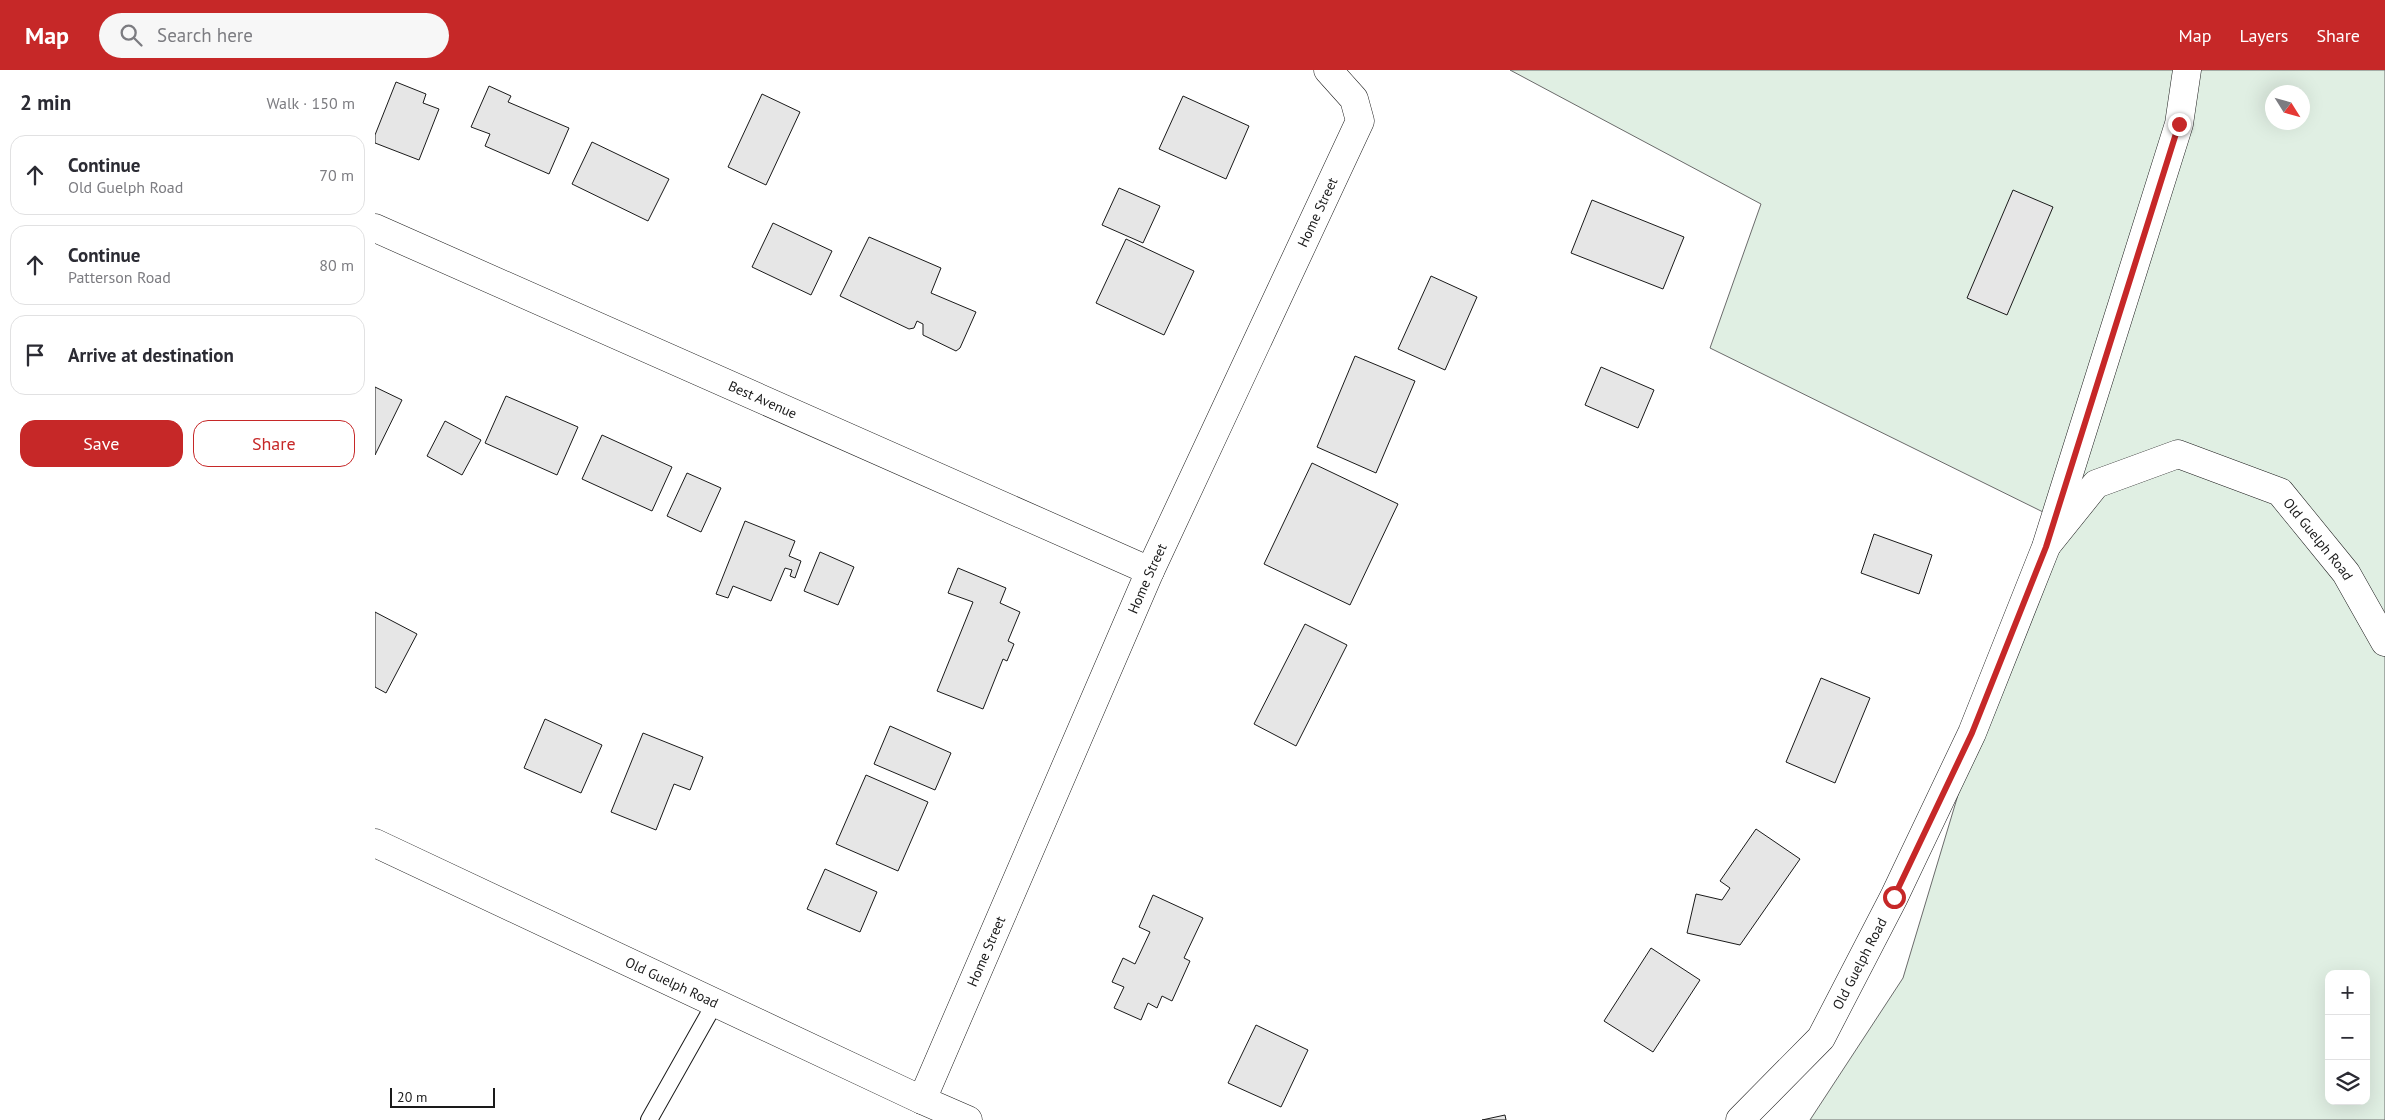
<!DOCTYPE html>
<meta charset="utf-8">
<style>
:root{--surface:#fff;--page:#f7f7f7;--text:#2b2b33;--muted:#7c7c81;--line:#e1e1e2;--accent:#c62828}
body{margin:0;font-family:"PT Sans",sans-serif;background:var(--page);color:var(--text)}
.controls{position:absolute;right:15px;bottom:15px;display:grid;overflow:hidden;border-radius:10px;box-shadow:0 5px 20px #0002}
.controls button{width:45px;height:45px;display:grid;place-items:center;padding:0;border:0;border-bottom:1px solid var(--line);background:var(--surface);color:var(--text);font:25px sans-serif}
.compass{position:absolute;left:1890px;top:15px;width:45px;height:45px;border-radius:50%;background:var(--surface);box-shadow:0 5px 20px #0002;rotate:127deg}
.scale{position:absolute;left:15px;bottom:12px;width:105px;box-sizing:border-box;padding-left:5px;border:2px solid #1a1a1a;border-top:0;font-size:14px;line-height:18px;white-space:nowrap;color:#1a1a1a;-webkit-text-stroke:4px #fff;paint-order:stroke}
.stop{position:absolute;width:15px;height:15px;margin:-11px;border:4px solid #c62828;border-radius:50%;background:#fff}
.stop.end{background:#c62828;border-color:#fff;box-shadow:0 1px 5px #0008}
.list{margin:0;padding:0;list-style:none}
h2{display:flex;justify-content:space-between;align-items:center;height:65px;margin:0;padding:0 20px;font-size:21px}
h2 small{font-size:16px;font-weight:400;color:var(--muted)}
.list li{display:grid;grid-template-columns:32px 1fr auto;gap:15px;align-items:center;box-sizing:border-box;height:80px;margin:0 10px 10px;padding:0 10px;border:1px solid var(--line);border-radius:15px}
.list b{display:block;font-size:19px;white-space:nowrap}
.list p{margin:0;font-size:16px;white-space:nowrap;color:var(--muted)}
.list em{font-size:16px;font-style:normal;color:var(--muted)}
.actions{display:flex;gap:10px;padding:15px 20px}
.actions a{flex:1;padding:11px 0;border:1px solid var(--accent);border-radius:15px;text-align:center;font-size:18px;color:var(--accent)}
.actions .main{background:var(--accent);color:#fff}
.icon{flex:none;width:28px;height:28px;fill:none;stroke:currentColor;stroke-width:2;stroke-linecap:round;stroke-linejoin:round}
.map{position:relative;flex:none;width:2010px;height:1050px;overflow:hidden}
header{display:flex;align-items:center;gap:30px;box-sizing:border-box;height:70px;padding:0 25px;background:var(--accent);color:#fff}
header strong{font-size:24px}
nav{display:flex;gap:28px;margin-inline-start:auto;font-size:18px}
.search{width:350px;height:45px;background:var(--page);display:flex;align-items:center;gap:12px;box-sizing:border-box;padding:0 18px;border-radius:28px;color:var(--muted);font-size:19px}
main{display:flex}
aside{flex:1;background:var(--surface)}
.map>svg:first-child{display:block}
</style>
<header>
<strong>Map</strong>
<div class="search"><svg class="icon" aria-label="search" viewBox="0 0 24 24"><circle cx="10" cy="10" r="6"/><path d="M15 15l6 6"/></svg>Search here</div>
<nav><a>Map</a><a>Layers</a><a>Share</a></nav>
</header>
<main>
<aside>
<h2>2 min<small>Walk · 150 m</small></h2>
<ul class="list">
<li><svg class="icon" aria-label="ahead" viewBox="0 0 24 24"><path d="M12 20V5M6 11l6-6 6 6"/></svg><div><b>Continue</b><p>Old Guelph Road</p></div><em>70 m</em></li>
<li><svg class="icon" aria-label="ahead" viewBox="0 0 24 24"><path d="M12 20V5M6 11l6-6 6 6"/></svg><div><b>Continue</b><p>Patterson Road</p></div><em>80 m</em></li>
<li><svg class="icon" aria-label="arrive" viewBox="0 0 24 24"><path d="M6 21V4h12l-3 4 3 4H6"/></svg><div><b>Arrive at destination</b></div></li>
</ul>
<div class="actions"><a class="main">Save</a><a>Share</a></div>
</aside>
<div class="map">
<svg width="2010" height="1050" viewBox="0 0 2010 1050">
<rect width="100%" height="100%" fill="#fff"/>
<path fill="#e0efe3" stroke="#6a6a6a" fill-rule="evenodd" d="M1135,0h875v1050h-575l93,-142 140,-466 -333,-164 51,-144zM1898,22h30v30h-30zM1954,904h37v127h-37z"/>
<path fill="#e6e6e6" stroke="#1a1a1a" d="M21,12l30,12 -3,9 16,6 -20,51 -44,-17v-8z
M114,16l22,10 -3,6 61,26 -20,46 -64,-28 5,-12 -19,-7z
M387,24l38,18 -34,73 -38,-18z
M808,26l66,30 -23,53 -67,-30z
M217,72l77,37 -21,42 -76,-37z
M744,118l41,18 -17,37 -41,-18z
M1638,120l40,17 -46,108 -40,-17z
M1217,130l92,37 -21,52 -92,-36z
M398,153l59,28 -21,44 -59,-28z
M494,167l72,31 -10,25 45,19 -16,36 -4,3 -33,-16v-11l-6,-3 -3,7 -5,1 -69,-33z
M751,169l68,32 -30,64 -68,-32z
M1056,206l46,21 -32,73 -47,-21z
M980,286l60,25 -39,92 -59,-26z
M1226,297l53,23 -16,38 -53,-23z
M0,317l27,13 -27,55z
M131,326l72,31 -21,48 -72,-32z
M70,351l36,19 -19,35 -35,-19z
M227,365l70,32 -20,44 -70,-32z
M937,393l86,41 -48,101 -86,-41z
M312,403l34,15 -20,44 -34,-16z
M370,451l50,20 -6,15 12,5 -6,17 -5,-2 2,-6 -7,-2 -14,33 -38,-15 -5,12 -12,-4z
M1499,464l58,21 -13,39 -58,-21z
M445,482l34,15 -16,38 -34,-14z
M583,498l48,20 -6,15 20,9 -12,29 6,3 -7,17 -4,-2 -20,50 -46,-18 36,-89 -25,-9z
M0,542l42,22 -31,59 -11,-6z
M930,554l42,21 -51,101 -42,-22z
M1446,608l49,20 -35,85 -49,-21z
M170,649l57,26 -21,48 -57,-25z
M515,656l61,27 -16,37 -61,-26z
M268,663l60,24 -13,33 -16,-6 -18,46 -45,-18z
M491,705l62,27 -30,69 -62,-27z
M1381,759l44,30 -60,86 -53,-12 9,-39 26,6 8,-12 -10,-7z
M450,799l52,23 -17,40 -53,-23z
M778,825l50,23 -19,40 6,3 -18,40 -10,-5 -5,12 -9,-5 -7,17 -27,-12 10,-21 -12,-5 11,-24 12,6 15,-32 -11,-5z
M1276,878l49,32 -47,72 -49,-31z
M881,955l52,25 -27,57 -53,-24z
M1130,1045l1,5h-24z"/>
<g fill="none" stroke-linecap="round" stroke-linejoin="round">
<defs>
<path id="service" d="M274,1050l66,-117"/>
<g id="minor">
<path id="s1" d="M0,158l775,343"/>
<path id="s2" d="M1672,475l49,-61 82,-30 102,38 66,81 39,69"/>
<path id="s3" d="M547,1030l228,-529 210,-450 -6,-22 -26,-29"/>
</g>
<g id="tertiary">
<path id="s4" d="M0,773l547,257 46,20"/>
<path id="s5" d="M1365,1050l81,-82 73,-141 78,-164 74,-186 133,-423 8,-54"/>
</g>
</defs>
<use href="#service" stroke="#1a1a1a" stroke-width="18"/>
<use href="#minor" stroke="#1a1a1a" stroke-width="29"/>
<use href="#tertiary" stroke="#1a1a1a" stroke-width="29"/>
<use href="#service" stroke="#fff" stroke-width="16"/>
<use href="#minor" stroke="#fff" stroke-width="28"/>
<use href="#tertiary" stroke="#fff" stroke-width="28"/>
</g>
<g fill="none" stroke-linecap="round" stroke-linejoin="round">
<path stroke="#c62828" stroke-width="6" d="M1519,827l78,-164 74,-186 133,-423"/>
</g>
<g text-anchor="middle" stroke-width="4" stroke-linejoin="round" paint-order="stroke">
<g font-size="14" fill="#1a1a1a" stroke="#fff">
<text dy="5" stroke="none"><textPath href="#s3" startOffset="972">Home Street</textPath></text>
<text dy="5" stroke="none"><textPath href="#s1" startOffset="424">Best Avenue</textPath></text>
<text dy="5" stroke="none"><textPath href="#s2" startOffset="335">Old Guelph Road</textPath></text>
<text dy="5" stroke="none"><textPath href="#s3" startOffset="568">Home Street</textPath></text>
<text dy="5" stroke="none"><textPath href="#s3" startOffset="162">Home Street</textPath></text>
<text dy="5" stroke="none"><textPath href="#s5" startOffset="199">Old Guelph Road</textPath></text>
<text dy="5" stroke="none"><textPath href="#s4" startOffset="328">Old Guelph Road</textPath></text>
</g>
</g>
</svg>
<div class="controls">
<button>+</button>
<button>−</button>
<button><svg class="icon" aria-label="layers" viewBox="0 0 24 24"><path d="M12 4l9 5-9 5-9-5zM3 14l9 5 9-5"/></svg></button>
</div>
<svg class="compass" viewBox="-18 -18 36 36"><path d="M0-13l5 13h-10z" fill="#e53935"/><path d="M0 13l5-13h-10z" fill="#7c7c81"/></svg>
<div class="scale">20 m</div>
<div class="stop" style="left:1519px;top:827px"></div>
<div class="stop end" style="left:1804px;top:54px"></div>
</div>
</main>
